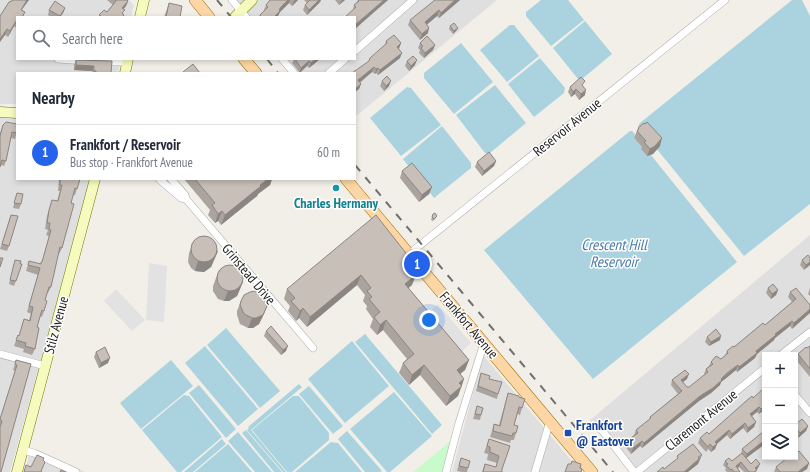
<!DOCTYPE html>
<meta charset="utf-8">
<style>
:root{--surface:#fff;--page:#f6f6f7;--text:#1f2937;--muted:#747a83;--line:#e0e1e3;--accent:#2563eb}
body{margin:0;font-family:"PT Sans Narrow",sans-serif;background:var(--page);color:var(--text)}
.controls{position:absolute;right:12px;bottom:12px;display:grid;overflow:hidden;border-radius:0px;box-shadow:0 2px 6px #0003}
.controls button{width:36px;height:36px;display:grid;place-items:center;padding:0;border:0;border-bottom:1px solid var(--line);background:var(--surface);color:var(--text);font:20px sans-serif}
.you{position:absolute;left:429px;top:320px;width:14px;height:14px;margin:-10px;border:3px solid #fff;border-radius:50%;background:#1a73e8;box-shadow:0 0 0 6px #1a73e833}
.badge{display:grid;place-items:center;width:26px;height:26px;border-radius:50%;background:var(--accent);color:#fff;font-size:13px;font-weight:700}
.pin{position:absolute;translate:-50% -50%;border:2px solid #fff;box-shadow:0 1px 4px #0006}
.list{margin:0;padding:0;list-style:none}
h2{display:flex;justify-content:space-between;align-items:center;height:52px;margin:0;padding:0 16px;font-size:17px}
h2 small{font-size:13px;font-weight:400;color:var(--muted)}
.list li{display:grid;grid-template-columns:26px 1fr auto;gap:12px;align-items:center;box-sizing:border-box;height:56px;padding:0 16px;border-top:1px solid var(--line)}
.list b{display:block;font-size:15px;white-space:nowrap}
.list p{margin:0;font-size:13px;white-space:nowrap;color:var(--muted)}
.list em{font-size:13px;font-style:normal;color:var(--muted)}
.icon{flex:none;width:22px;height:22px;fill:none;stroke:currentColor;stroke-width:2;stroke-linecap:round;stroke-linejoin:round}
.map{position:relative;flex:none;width:810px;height:472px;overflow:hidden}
.search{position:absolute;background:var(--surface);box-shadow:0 2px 6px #0003;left:16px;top:16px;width:340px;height:44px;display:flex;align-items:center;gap:10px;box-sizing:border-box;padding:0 14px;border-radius:0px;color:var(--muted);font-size:15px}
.panel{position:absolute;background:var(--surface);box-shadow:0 2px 6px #0003;left:16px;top:72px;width:340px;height:108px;border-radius:0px}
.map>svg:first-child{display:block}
</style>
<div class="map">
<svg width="810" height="472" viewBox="0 0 810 472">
<rect width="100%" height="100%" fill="#f2efe9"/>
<path fill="#e0dfdf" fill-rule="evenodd" d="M0,0h129l5,5 -3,12h-114v42h104l-3,14h-101v31h-17z
M235,0h262l-142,117v-44h-57l-13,-14h70v-42h-106z
M0,117l17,1v61h74l-81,293h-10z
M810,235v237h-179l-42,-51zM765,355h30v102h-30z
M483,355l98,117h-129z
M33,449l52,23h-60l4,-17z"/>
<path fill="#c8facc" d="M452,440l-8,32h-31z"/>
<path fill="#e2e2e2" d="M149,263l18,3 -3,56 -18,-2z
M116,289l29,31 -13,11 -28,-30z
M438,304l33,39 -13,12 -30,-35 4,-4 -3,-4z"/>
<path fill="#aad3df" d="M541,0h27l16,20 -33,26 -25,-30v-4z
M792,0h10l8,16v188l-66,52 -106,-130 2,-3z
M585,21l27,33 -30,25h-4l-25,-31z
M510,25h4l25,31 -32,26 -27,-32z
M461,43l32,39 -39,32 -30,-36v-5z
M540,58l25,30 -1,5 -30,24 -26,-33z
M495,85l31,38 -36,30h-5l-29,-38z
M407,87l4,1 30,37 -40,31 -31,-38z
M442,126l29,37v5l-37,30 -31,-39z
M630,131h2l3,3 -1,4 10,10 -2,2 5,6 3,-2 1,1 86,107 -144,117 -109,-129z
M226,328l54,63 -20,17 -53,-63z
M365,334l77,91 -10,9 -77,-92z
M352,341l37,45 -44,37 -37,-44z
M205,346l53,63 -20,17 -53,-63z
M171,360l22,26 -52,43 -21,-26z
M299,384l3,3 -51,43 35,42h-3l-36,-42 2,-2 -1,-1z
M199,385l37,44 -10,9 -37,-45z
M309,386l34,40 -10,8 -34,-40z
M394,392l38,44 -42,36h-3l-37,-43z
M184,395l5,1 33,41 -41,35h-4l-35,-42z
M293,396h6l30,37v7l-37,32h-5l-35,-42z
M246,430l36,42h-8l-32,-39z
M347,431l35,40 -2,1h-15l-27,-33z
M238,432l34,40h-17l-27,-31z
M222,439l4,5 -33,28h-9z
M331,442l7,1 24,29h-67z
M228,444l24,28h-57z"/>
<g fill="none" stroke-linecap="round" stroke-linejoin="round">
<defs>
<path id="street" d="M232,0l14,17
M355,51l58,-51
M58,59l28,2
M282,59l12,14
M104,62h24
M329,73l16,-14
M159,179l22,19 5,1
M171,179l14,16 1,4 127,149
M409,254l316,-254
M0,354l45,12
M781,355l29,-23
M795,395l15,18
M598,425l36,47
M23,450l11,3 42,19
M446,472l13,-49 25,-80
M535,472l15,-51
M637,472l128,-104"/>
<path id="secondary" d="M140,17l4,-17
M235,17l17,-17
M125,73l3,-14
M0,112l17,1
M17,472l78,-293"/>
<path id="primary" d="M195,0l14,17
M244,59l12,14
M346,179l246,293"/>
</defs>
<use href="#street" stroke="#a9a9a9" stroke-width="8"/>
<use href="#secondary" stroke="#707d05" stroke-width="11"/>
<use href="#primary" stroke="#a06b00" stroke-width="12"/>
<use href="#street" stroke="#fff" stroke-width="7"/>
<use href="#secondary" stroke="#f7fabf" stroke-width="10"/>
<use href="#primary" stroke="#fcd6a4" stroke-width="11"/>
<path stroke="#707070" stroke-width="2" stroke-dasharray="8 8" stroke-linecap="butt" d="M217,0l14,17
M267,59l11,14
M355,165l258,307"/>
</g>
<path fill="#aba49e" d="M107,0h20l1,1 -2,5 -3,3v5l1,1v2h-25v-2l8,-3 6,-7z
M273,0h25l-6,6 -3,-3 -9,9 -3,5h-18l1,-2 4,-4v-1l2,-5z
M304,0h17l-1,2 -13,13 -4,-5 2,-5 2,-2z
M335,0h10l-6,5z
M358,0h30l-35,10 1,-5 3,-3z
M460,0l-21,18 -2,-2 -10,8 1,9 -8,7 -12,-15 2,-5z
M169,3l11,14h-16z
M65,8l-2,5 -3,4h-9l-3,-2 1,-5z
M22,10l3,2 -2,5h-6v10l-1,1 -2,-2 -6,11 -3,-2 -5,-19z
M450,26l7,4 -4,4 -4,-5z
M386,41l15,2 -2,6 1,9 -22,17 -2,-2 -1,1 -3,-2 -12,11 -1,6 -4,3 14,-31 16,-16z
M420,43l15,2 -2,5 -9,8 -5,-5 1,-3 -2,-2z
M294,59h26l-11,9 -2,-2 -7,7 -8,-10z
M76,60l35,13h-19v-2l-18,-1v-5z
M407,61l8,4 -6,6 -4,-5z
M382,81l7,5 -5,5 -4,-5z
M583,86l2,9 -6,5 -4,-6 -4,3 -3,-5 2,-5z
M3,125l13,2 1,5 -2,7 -4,-1 -5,23 -2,5 -3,-1 -1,2v-34z
M638,128l22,18 -7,8 -6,2 -6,-7 1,-2 -8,-9z
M496,161l-2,5 -12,10 -7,-9 2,-5z
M402,171l30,16 -3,7 -10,8 -19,-24z
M59,179h21l-5,16h-2l-2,8 -9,45 -3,6 -1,-1 -7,34 -3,6h-1l-2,7 -1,11 -2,6 -2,-1 -3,11 -2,22 -3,6 -9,-3 1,-3 -10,-3 4,-11 1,1 5,-17 5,1 2,-6 -4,-2 11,-37 -12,-4 3,-10 11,3 2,-2 7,-26 -3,-1 2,-5 -3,-1 2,-13 5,-16 5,1 3,-10h-2z
M184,179h19l2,1 1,-1h66l-2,6 -12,9 -1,2 -36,29 -3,-4 -3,2 -7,-8 2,-5z
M17,193l4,11 -2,5 -6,-1z
M433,214l3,4 -3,3 -2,-1z
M11,215l-2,31 -2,5 -7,-2z
M193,243l25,8 -7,16 -7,5 -9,-1 -4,-3 -3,-6 1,-9z
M409,257l-3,7 6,21 -4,3 61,72 -4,10 -5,4 4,5 -6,17 -12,10 -26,-31 -11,10 -10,-12 4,-10 4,-4 -24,-29 -6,5 -7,-8 3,-8 -7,-10 1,-3 -4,-5 2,-6 -8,-10 -50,42 -8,-9 -3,3 -8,-10 2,-5 -6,-7 3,-10z
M810,258l-6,12 -4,-5 2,-5z
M15,260l5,4h2l-8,22 -5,-2z
M219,270l24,12 -6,14 -8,5h-5l-6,-2 -5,-8v-5z
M768,288l10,2 -2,5 -5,4 -5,-6z
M810,288v8l-2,-2z
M790,292l20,13 -18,24 -2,-3 -15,12 -1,2 -17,14 -2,4 -18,14 -1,-2 -11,9 -4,3 -1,3 -9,8 -12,8 -57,47 -2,-2 -9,8 -6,-8 2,-5 7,-6 2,-5 13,-10 1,-3 28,-23 -7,-9 1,-5 15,-1 -4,3 4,5h2l16,-12 -1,-1 2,-5 3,-3 2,-4 10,-3 4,-3 2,-5 7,-4 31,-22 27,-23 -4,-5z
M241,301l26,5 -4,10 -4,8 -6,4h-5l-8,-4 -3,-9v-4z
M266,331l20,20 -5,4 -17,-19z
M707,337l13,3 -11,6 -4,-4z
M810,347v30l-14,-17 2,-6z
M96,352l12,11 -9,5 -5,-11z
M16,360l15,4 -31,108v-53l15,-48 -2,-1z
M481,373l8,6 9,15 -1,5 -21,-8z
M765,389v20l-6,5 -2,-2 -5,4 4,6 -2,5 -7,6 -4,-5 -13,11 -3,-4 -10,9 -2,5 -4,3 -3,-3 -2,3 -8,-9 2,-5 9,-4z
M508,393l11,4 3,11 -2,7 -3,-1 -3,11 2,8 -2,7h-3l-1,3 -20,-6 4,-13 5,1 7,-25z
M477,406l4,9 -1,5 -7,-1z
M795,425l13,1 -2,5 -8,7 -3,-4z
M765,433v11l-19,14 5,6 7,4 -2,4h-12l-5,-5 -2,1 3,4h-13l-2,-2 1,-2 -3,-3 2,-4h7l9,-7 1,-5z
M489,439l21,7 -8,23v3h-20l3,-8 11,3 1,-4 -10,-3 1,-6 -4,-1z
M461,458l7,10 -1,4h-5l-5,-1z
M809,463l-2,6 -5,3h-28l2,-5z"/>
<path fill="#8b8681" d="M27,0h2l-11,15z
M288,0h2l-1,3 -9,9 -2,4 -1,1h-3l7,-10z
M295,0h3l-6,6 2,-5z
M319,0h2l-1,2 -13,13 2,-5z
M342,0h3l-6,5 2,-3z
M384,0h4l-33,29v-4z
M455,0h5l-21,18 2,-5z
M128,1l-2,5 -6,7 2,-5z
M65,8l-2,5 -3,4h-1z
M439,10l-2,6 -14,12 2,-6z
M17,20l-3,6 -6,11 2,-6z
M429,28l-1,5 -8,7 2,-6z
M458,28l-1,2 -4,4 1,-3z
M7,29l-2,6 -5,7v-3z
M401,43l-2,5 -4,4 2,-5z
M435,45l-2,5 -9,8 1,-5z
M402,53l-2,5 -22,17 2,-5z
M316,59h4l-11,9 2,-5z
M417,60l-2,5 -6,6 2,-5z
M309,61l-2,5 -8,7 2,-5z
M76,65l18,1 -2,5 -18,-1z
M374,67l-2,5 -16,13 2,-5z
M378,68l-2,5 -1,1 1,-5z
M391,81l-2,5 -5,5 2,-5z
M361,84l-2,5 -4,3v-3z
M576,89l-1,5 -4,3 2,-5z
M586,90l-1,5 -6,5 2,-6z
M662,138l-2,8 -7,8 -6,2 3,-7z
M496,161l-2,5 -12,10 2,-5z
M268,179h4l-2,6 -12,9 -1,2 -36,29 4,-10z
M432,187l-3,7 -10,8 3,-7z
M222,211l-4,10 -3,2 3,-9z
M218,251l-7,16 -7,5 -9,-1 3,-10z
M409,257l-4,10 -1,-6z
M810,262v3l-6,5 2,-5z
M361,275l-4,10 -50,42 3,-10z
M416,275l-4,10 -10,9 3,-10z
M243,282l-6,14 -8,5h-5l4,-10z
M778,290l-2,5 -5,4 1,-5z
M267,306l-4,10 -4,8 -6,4h-5l4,-10z
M303,308l-4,10 -3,3 4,-10z
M810,309v4l-18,16 2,-6z
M386,320l-3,10 -6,5 3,-10z
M792,321l-2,5 -15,12 -1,2 -17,14 -2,4 -18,14 2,-5 17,-16 19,-17z
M721,336l-1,4 -11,6 2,-4z
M288,346l-2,5 -5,4 2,-5z
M110,358l-2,5 -9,5 2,-5z
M469,360l-4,10 -12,10 4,-10z
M424,365l-4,10 -11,10 3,-10z
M738,365l-2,5 -11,9 -4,3 -1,3 -9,8 -12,8 -57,47 2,-5z
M689,374l-2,5 -8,6 2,-5z
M464,379l-6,17 -12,10 4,-10 9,-13z
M765,406v3l-6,5 2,-5z
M759,407l-2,5 -9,7 2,-5z
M756,422l-2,5 -7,6 1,-5z
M745,423l-2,5 -13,11 2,-5z
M808,426l-2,5 -8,7 2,-5z
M729,430l-2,5 -14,12 2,-5z
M765,440v4l-20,15 2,-5z
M642,441l-2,5 -9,8 2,-6z
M717,444l-2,5 -4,3 2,-5z
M702,455l-4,9 -10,8h-4z
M741,462l-2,5 -5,4 2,-5z
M809,463l-2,6 -5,3h-4z
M760,464l-2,4 -4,4 1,-4z"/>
<path fill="#c7bfb8" stroke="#8b8681" d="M12,0h15l-6,10 4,2 -3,5h-5v4v-1l-7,11 -3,-2 -7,10v-23l9,-14 3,-1z
M115,0h12l1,1 -6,7 3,2 -3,3 2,2 -2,2h-20l-3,-2 5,-5 3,2 9,-11z
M270,0h18l-7,7 -2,3 1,1 -6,6h-13l-1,-2 8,-8 -2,-2z
M310,0h9l-10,10 -4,-5z
M358,0h26l-29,25v-8h-10l11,-10 -2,-2 5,-4z
M435,0h20l-14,13 -2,-3 -14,12 4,6 -7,6 -12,-14z
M55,1l10,7 -5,8 -11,-6z
M169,3l13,3 -2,11h-14z
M454,23l4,5 -4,3 -4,-5z
M394,35l7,8 -4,4 5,6 -22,17 -2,-2 -2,1 -2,-2 -16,13 3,4 -6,5v-16h-3l17,-12 1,-3 17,-15 -1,-2z
M427,36l8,9 -10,8 -4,-5 2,-2 -3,-3z
M413,56l4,4 -6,6 -4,-5z
M295,59h21l-5,4 -2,-2 -8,7z
M76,60l36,1 -1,12h-15v-2h-2v-5l-18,-1z
M193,64l7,9h-16l-1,-1z
M387,76l4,5 -5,5 -4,-5z
M581,77l4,4 -3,4 4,5 -5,4 -5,-5 -3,3 -3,-5z
M6,122l11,2 -1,3h1v6l-5,-1 -6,29 -4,-1 -2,7v-31l3,-11z
M647,122l15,16 -7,8 -5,3 -6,-7 2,-1 -9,-10 2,-2 -1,-1 6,-5 1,1z
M489,152l7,9 -12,10 -7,-9z
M412,163l20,24 -10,8 -20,-24z
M60,179h20l-3,10 -2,-1 -4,15 3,1 -12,44 -2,-1 -9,40h-2l-4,13 2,1 -3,10 -2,-1 -5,17 2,1 -4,21 -10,-3 1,-3 -10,-3 2,-5 1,1 5,-17 6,2 3,-14 -4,-1 11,-38 -12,-3 1,-4 12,3v-2h1l9,-32 -2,-1 1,-6h-3l2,-13 3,-10 6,1 4,-16h-2z
M195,179h8l2,1 1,-1h62l-8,6 1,1 -36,29 -3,-4 -4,3 -6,-9 3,-2z
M17,193l6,1 -2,10 -7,-1z
M435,213l2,3 -3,3 -2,-2 1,-3z
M11,215l7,1 -9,30 -7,-2z
M376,215l33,42 -5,4 12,14 -11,9 64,76 -12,10 7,9 -5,4 3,3 -12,10 -26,-31 -12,10 -9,-12 11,-9 -28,-34 -6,5 -6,-8 6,-5 -11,-13 3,-2 -5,-6 4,-3 -10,-13 -51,42 -7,-9 -3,3 -9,-10 4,-3 -8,-9z
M191 249a13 13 0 1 1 26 0a13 13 0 1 1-26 0Z
M808,255l2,3v4l-4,3 -4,-5z
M0,258h3l-3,9z
M15,260l6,1 -1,3h2l-6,17 -6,-1z
M217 278a13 13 0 1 1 26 0a13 13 0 1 1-26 0Z
M773,284l5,6 -6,4 -4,-6z
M796,288l14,17v4l-16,14 -2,-2 -17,13 1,1 -20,16 1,2 -18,14 -1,-2 -11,8 -6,6 1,1 -9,8 -13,8 -56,47 -2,-2 -9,7 -6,-7 11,-8 -2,-3 15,-12 -1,-1 32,-26 -10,-11 13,-10 4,4 -8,6 6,7h2l19,-15 -2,-3 7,-5 -2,-2 5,-6 5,3 7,-6 -1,-2 6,-5 1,1 29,-24 2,2 31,-26 -6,-7z
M255,291l8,5 4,6v4l-4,9 -7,3h-4l-8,-4 -4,-9 1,-4 3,-6 6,-3z
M271,326l17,20 -5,4 -17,-19z
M716,329l5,7 -10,6 -4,-5z
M810,346v23l-12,-15 8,-7 1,1z
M105,347l5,11 -9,5 -5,-11z
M16,360l15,4 -30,108h-1v-45l2,-6 -2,-2 17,-54 -2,-1z
M481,373l9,3 -1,3 13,3 -4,12 -20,-8z
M764,388l1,1v17l-4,3 -2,-2 -9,7 6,8 -8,6 -3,-5 -13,11 -3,-4 -14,12 2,2 -4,3 -3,-3 -2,3 -8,-9 7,-6 2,2 36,-32 7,-6 1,2z
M508,393l11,3v1l6,2 -3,9 -3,-1 -5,18 4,1 -2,7h-3l-1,3 -19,-5 1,-7 6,2z
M477,406l6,2 -2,7 -6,-1z
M802,419l6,7 -8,7 -5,-6v-2z
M764,431l1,2v7l-18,14 -5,-5z
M489,439l21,7 -8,23v3h-19l2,-8 11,3 3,-11 -9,-4v-5l-3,-1z
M693,444l9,11 -4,2 1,2 -15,13h1h-28l6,-5 1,2 14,-11 -1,-2z
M799,451l10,12 -11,9h-18l-4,-5 11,-9 1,1 3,-2h4v-3z
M742,453l9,11 5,-5 4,5 -5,4 2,2 -3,2h-5l-8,-10 -5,4 4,6h-6l-2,-3 -1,1 -5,-5 2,-1 -3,-3 4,-3 3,3z
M37,455l7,3 -1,2 2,2 -4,9 1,1h-18l2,-7 5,2z
M461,458l9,3 -2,7 -9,-2z
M572,461l9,3 -1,4 2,1 -1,3h-16l3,-8h3z
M61,470l5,2h-6z"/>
<circle fill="#0f9aa8" stroke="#fff" stroke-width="1.5" cx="336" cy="188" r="4"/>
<rect fill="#1a4fb4" stroke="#fff" stroke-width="1.5" x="564" y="429" width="8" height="8" rx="2"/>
<g text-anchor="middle" stroke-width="3" stroke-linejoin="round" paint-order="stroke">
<g font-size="14" fill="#222" stroke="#fff">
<text transform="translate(567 127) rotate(-39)" y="5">Reservoir Avenue</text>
<text transform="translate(249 274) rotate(50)" y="5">Grinstead Drive</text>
<text transform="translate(56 325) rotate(-75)" y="5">Stilz Avenue</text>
<text transform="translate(469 325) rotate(50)" y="5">Frankfort Avenue</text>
<text transform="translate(701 420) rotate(-39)" y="5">Claremont Avenue</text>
</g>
<g font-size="14" font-weight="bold" fill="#0d838f" stroke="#fff">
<text x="336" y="208">Charles Hermany</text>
</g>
<g font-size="14" font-weight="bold" fill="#164399" stroke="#fff" text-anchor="start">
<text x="576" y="430">Frankfort<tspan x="576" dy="16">@ Eastover</tspan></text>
</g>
<g font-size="15" font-style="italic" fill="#4a7aab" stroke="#fff">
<text x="614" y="250">Crescent Hill<tspan x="614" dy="17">Reservoir</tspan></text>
</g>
</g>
</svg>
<div class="controls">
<button>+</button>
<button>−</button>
<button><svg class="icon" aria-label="layers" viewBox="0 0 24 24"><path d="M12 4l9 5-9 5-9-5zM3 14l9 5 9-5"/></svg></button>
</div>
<div class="you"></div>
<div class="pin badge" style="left:417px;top:264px">1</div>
<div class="search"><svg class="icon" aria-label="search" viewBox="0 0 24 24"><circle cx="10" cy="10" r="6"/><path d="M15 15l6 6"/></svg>Search here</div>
<section class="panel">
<h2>Nearby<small></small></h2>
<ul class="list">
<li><span class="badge">1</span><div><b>Frankfort / Reservoir</b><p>Bus stop · Frankfort Avenue</p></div><em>60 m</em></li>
</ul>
</section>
</div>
